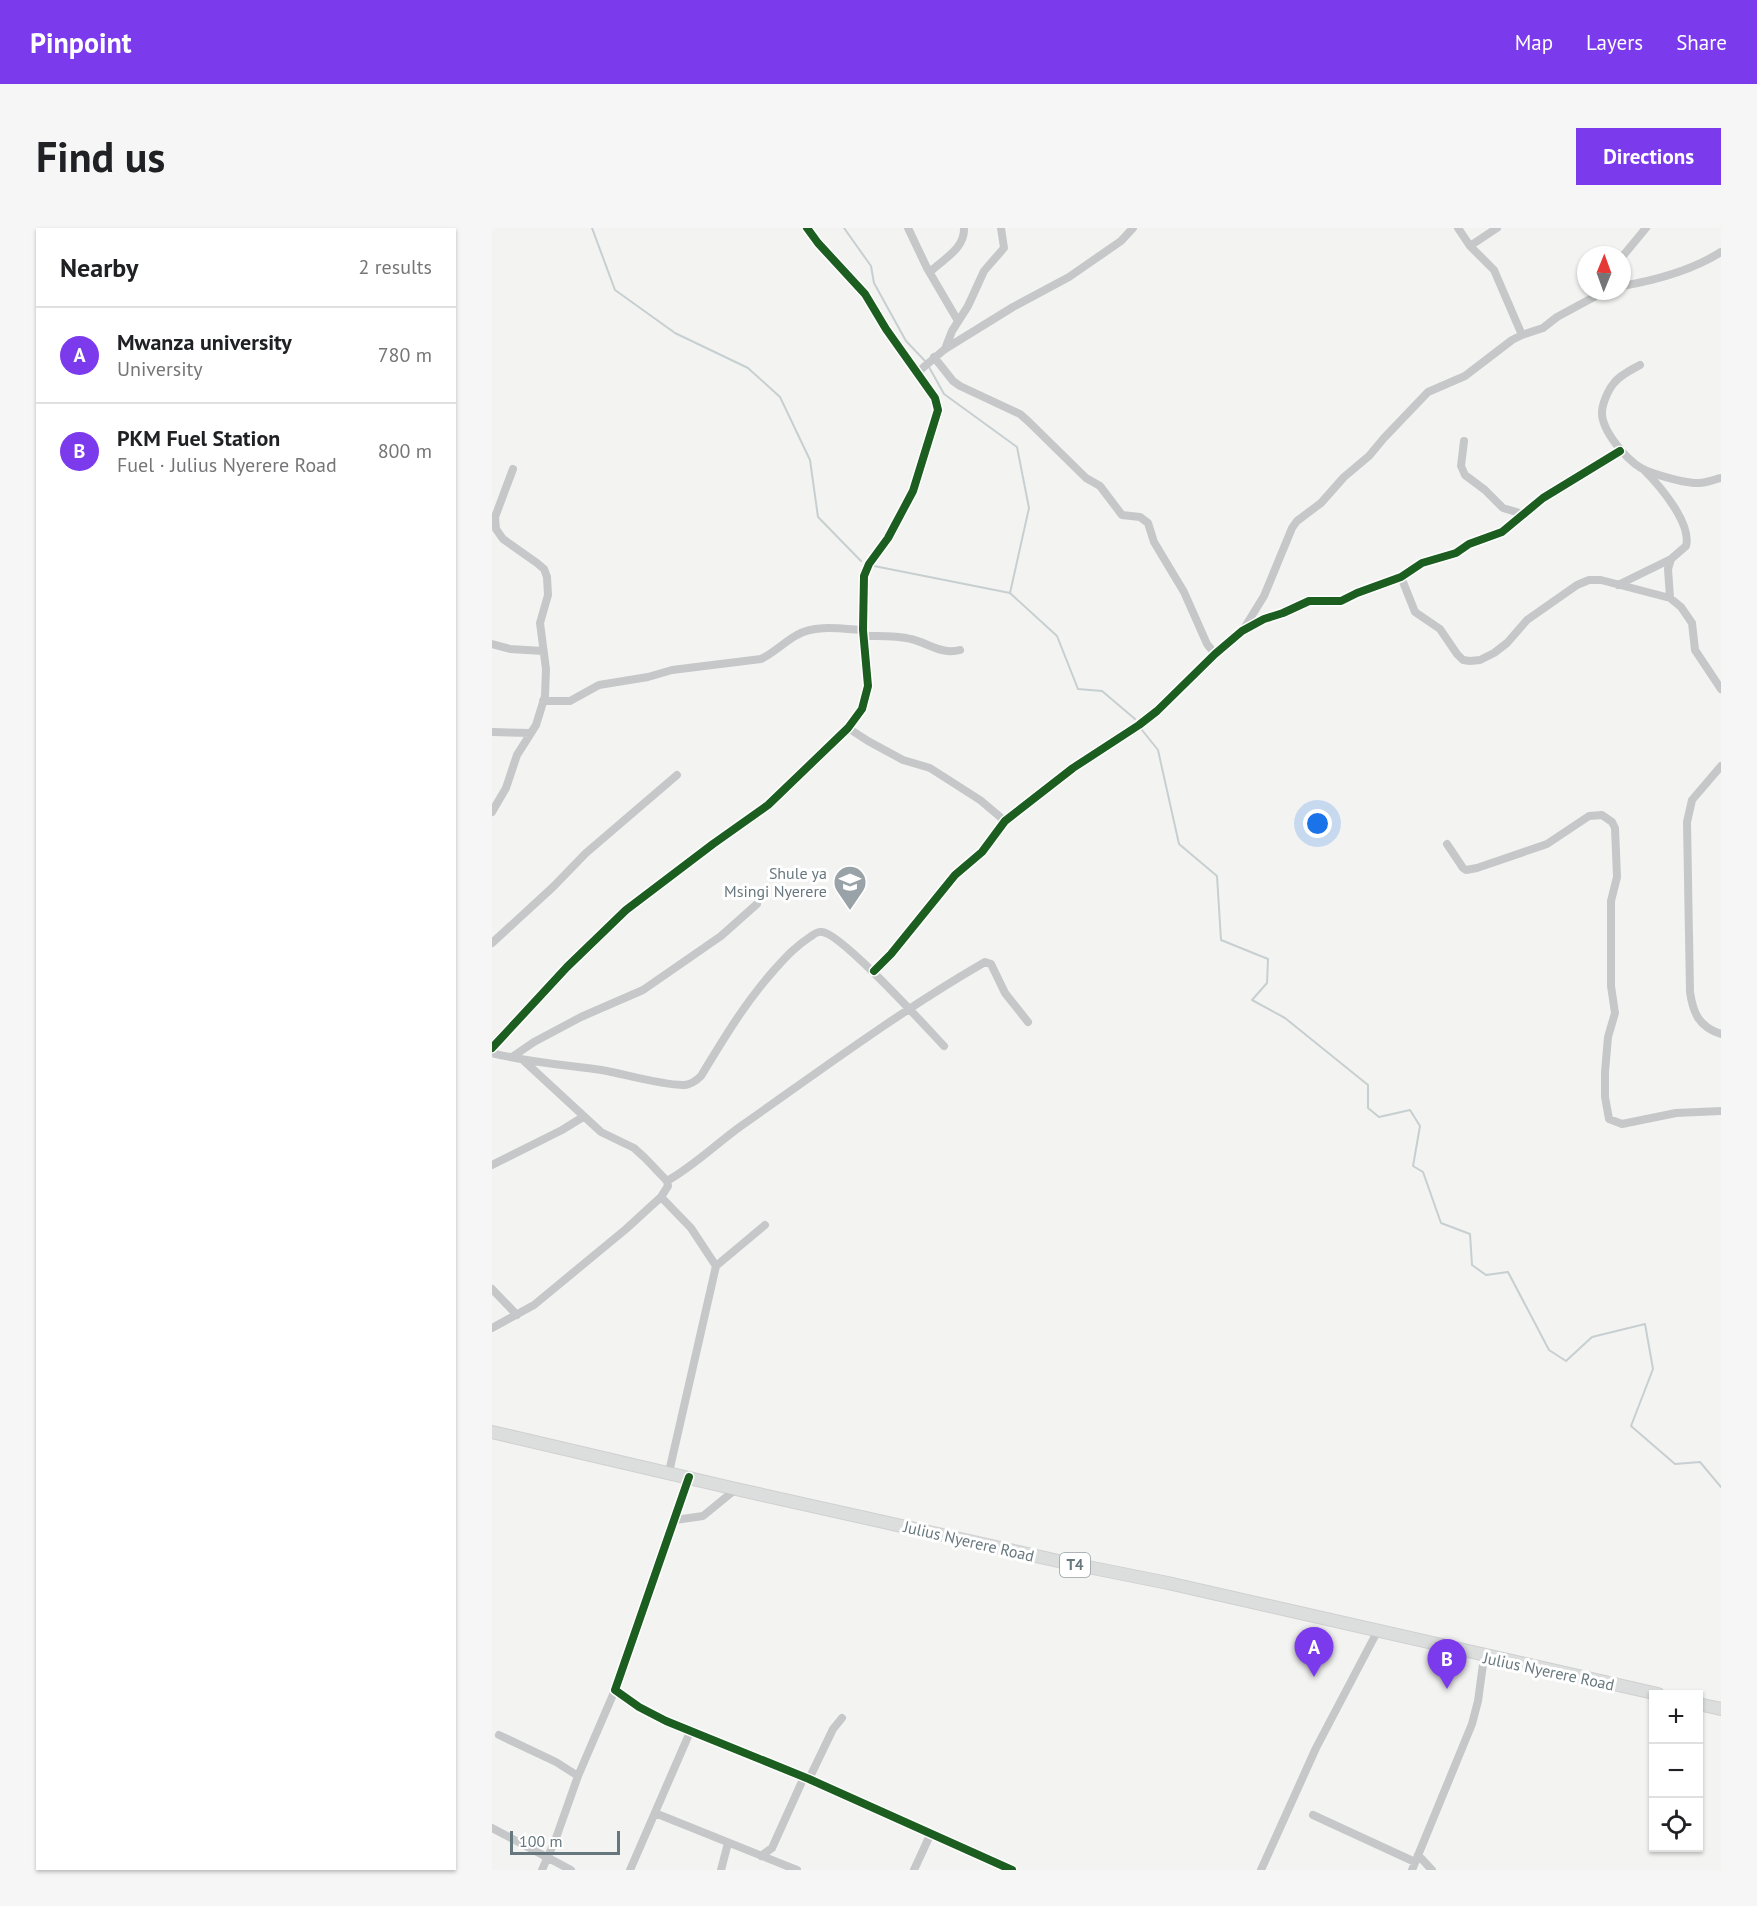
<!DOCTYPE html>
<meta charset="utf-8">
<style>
:root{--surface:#fff;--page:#f6f6f6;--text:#202124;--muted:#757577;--line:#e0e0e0;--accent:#7c3aed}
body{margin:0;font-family:"PT Sans",sans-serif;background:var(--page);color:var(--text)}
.controls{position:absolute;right:18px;bottom:18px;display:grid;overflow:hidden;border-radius:0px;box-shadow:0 2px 4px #0004}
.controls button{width:54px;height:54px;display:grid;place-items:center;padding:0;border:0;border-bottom:2px solid var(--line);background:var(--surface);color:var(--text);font:30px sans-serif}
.compass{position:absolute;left:1085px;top:18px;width:54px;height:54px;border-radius:50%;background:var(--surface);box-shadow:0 2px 4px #0004;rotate:1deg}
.scale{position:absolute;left:18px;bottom:15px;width:110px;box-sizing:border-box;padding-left:6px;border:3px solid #67777e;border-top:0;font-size:16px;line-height:21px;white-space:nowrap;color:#67777e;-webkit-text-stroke:4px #fff;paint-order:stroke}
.you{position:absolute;left:826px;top:596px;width:21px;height:21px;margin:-15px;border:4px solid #fff;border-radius:50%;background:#1a73e8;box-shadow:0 0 0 9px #1a73e833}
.badge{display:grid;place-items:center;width:39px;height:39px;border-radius:50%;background:var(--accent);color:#fff;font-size:20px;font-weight:700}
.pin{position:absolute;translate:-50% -50px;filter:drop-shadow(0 2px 3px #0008)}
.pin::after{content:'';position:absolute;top:32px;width:21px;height:18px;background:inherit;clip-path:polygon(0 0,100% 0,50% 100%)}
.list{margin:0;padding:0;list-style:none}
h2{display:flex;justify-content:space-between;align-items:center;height:78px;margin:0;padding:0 24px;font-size:26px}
h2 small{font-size:20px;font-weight:400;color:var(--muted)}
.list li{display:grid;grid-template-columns:39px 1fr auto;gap:18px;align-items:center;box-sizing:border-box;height:96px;padding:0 24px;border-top:2px solid var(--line)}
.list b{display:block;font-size:22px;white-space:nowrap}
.list p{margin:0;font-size:20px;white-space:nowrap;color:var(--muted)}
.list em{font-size:20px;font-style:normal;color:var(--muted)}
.icon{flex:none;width:33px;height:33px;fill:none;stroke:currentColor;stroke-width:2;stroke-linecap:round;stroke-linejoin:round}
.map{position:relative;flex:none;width:1229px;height:1642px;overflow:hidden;border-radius:0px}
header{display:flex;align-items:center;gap:36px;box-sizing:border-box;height:84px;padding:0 30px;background:var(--accent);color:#fff}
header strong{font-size:28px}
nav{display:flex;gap:33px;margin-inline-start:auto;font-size:21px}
.intro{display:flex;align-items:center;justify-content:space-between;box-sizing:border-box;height:144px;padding:0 36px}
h1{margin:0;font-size:42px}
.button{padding:15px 27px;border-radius:0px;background:var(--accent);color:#fff;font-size:21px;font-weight:700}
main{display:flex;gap:36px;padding:0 36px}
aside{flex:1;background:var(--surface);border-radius:0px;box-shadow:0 2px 4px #0004}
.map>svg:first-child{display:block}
</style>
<header>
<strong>Pinpoint</strong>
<nav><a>Map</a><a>Layers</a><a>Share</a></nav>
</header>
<div class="intro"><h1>Find us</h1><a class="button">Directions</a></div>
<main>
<aside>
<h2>Nearby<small>2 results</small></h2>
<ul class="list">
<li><span class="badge">A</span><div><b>Mwanza university</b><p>University</p></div><em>780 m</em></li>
<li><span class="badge">B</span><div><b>PKM Fuel Station</b><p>Fuel · Julius Nyerere Road</p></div><em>800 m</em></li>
</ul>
</aside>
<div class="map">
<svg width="1229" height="1642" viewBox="0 0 1229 1642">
<rect width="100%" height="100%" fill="#f3f3f2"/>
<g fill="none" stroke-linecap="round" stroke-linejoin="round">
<path stroke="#c7cfd0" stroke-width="2" d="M100,0l23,62 60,43 73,35 32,29 30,63 8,57 43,44
M352,0l27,38 3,17 32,58 20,21
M437,139l15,27 73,53 12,61 -19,85 47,43 21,53 24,2 33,28
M382,338l136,27
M650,502l16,20 21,94 38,32 4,64 47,19 -1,24 -15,17 33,18 83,67v23l11,9 31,-7 10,16 -7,40 10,6 18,51 29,11 2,31 14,10 22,-3 41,78 17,11 26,-24 53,-13 8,45 -22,57 44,38 25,-2 21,25"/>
<defs>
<path id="highway" d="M0,1204l244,57 327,73 105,21 490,111
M1206,1476l23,5"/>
</defs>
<use href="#highway" stroke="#cfd0d0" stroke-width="14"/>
<path stroke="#c6c7c8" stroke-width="8" d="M416,0l19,40 31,53
M966,0l12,18 24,24 28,65
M978,18l27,-18
M1130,29l24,-29
M438,44c13,-13 35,-23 34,-44
M1130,58c35,-6 69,-15 99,-34
M453,121l7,-18 16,-25 16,-35 20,-23 -3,-20
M442,129l19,24 7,5 60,28 9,8 57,56 14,8 22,29 18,2 8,6 6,19 30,50 23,52 8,10
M1148,137c-9,5 -20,10 -26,18 -6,7 -12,21 -12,30 0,18 24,46 39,55 11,6 40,14 53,15 9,1 18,-3 27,-5
M426,144l27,-23 68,-42 56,-30 52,-36 12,-13
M972,213l-3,25 4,9 20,15 18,18 20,6
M1152,242c15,15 48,53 42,76l-15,13 -3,10 2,29
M909,349l14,35 25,17 17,25 6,6 7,1 10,-1 14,-7 13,-10 20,-23 50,-35 12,-5h12l69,18 11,9 11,16 3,27 26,39
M1126,357l53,-26
M751,402l21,-34 28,-68 5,-7 24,-18 23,-26 25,-21 15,-18 44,-46 37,-16 47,-36 10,-5 21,-7 14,-11 48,-26
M372,408c15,0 32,-1 47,3 17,4 31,16 49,11
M0,416l18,5 33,2
M51,473h27l29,-16 49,-8 24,-7 89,-11c13,-6 23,-17 36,-24 18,-11 46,-6 66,-5
M356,500l20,13 35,19 27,8 50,32 25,21
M0,504l39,1
M1229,538l-29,34 -5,22 3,170c3,21 9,35 31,42
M0,584l14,-24 11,-33 19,-30 9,-29 1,-27 -6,-46 8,-28 -1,-18 -3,-8 -7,-6 -34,-24 -7,-10 -1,-12 18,-48
M955,616l16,24 3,2 11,-2 70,-24 42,-28 13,-1 10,7 3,6 2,49 -6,24v85l4,27 -7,24 -3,35v25l4,22 13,5 54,-11 45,-2
M0,715l61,-56 33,-34 91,-78
M382,743l17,-17 64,-79 27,-23 23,-31 68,-53 66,-43 18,-14 58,-57 27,-23 22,-12 19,-6 26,-12h32l16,-8 44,-16 21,-14 34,-10 13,-9 33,-12 41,-34 77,-47
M0,820l75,-81 59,-57 87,-66 55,-39 80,-77 14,-19 6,-23 -5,-56 1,-54 5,-12 19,-26 25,-47 25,-81 -3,-12 -49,-69 -21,-35 -47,-51 -11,-15
M0,825c38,10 77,12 115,18 20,4 59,15 78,14 7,-1 11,-4 16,-9 23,-38 45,-75 75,-108 11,-12 20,-22 34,-31 3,-2 7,-6 12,-5 19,1 104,95 122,114
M20,829l22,-15 47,-25 62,-27 78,-54 36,-32
M0,937l70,-35 21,-13
M175,953c27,-15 49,-37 74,-55 80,-56 159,-115 244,-164l6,2 14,29 23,29
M169,969l30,31 25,38 -47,206
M224,1038l49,-41
M0,1061l25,26
M0,1100l42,-23 92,-76 35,-32 7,-11 -1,-5 -22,-23 -11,-10 -33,-16 -78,-72
M197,1249l-74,213 24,17 27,14 143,58 203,91
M183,1292l28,-4 33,-27
M7,1507l57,27 22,14
M317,1551l24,-50 9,-11
M163,1585l142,57
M821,1587l102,47
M0,1600l79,42
M926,1627l14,15
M269,1628l11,-8 32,-71
M50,1642l14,-32 22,-62 37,-86
M138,1642l60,-138
M229,1642l7,-27
M422,1642l17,-37
M769,1642l55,-122 61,-116
M920,1642l60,-146 6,-23 6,-44"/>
<use href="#highway" stroke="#dcdddd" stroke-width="12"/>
<defs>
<path id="cycleway" d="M382,743l17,-17 64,-79 27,-23 23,-31 68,-53 66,-43 18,-14 58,-57 27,-23 22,-12 19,-6 26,-12h32l16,-8 44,-16 21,-14 34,-10 13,-9 33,-12 41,-34 77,-47
M0,820l75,-81 59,-57 87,-66 55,-39 80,-77 14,-19 6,-23 -5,-56 1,-54 5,-12 19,-26 25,-47 25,-81 -3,-12 -49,-69 -21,-35 -47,-51 -11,-15
M197,1249l-74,213 24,17 27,14 143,58 203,91"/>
</defs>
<use href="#cycleway" stroke="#fff" stroke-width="11"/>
<use href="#cycleway" stroke="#1b5e20" stroke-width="8"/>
</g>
<defs>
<symbol id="school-pin" viewBox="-11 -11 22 30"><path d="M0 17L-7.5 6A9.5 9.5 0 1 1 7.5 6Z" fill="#98a2a7" stroke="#fff"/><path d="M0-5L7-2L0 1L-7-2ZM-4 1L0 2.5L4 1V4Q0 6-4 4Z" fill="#fff"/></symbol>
</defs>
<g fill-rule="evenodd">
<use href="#school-pin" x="339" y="635" width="38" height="52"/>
</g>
<g text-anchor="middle" stroke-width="6" stroke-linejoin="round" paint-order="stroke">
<rect fill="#fff" stroke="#95a0a5" stroke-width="1.5" x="568" y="1325" width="30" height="24" rx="4.5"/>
<g font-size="15" font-weight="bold" fill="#67777e">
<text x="583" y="1342">T4</text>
</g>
<g font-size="16" fill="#67777e" stroke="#fff" text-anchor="end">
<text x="335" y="651">Shule ya<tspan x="335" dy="18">Msingi Nyerere</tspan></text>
</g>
<g font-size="16" fill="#67777e" stroke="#fff">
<text transform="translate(477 1313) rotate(13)" y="6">Julius Nyerere Road</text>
<text transform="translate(1057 1443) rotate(12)" y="6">Julius Nyerere Road</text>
</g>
</g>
</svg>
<div class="controls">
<button>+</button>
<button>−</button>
<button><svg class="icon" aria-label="locate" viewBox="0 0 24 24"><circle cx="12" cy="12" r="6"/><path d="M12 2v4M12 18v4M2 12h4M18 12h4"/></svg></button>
</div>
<svg class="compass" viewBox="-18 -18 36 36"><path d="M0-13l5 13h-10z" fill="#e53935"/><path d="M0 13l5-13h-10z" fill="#757577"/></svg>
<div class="scale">100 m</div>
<div class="you"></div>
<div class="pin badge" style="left:822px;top:1449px">A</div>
<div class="pin badge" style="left:955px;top:1461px">B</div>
</div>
</main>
